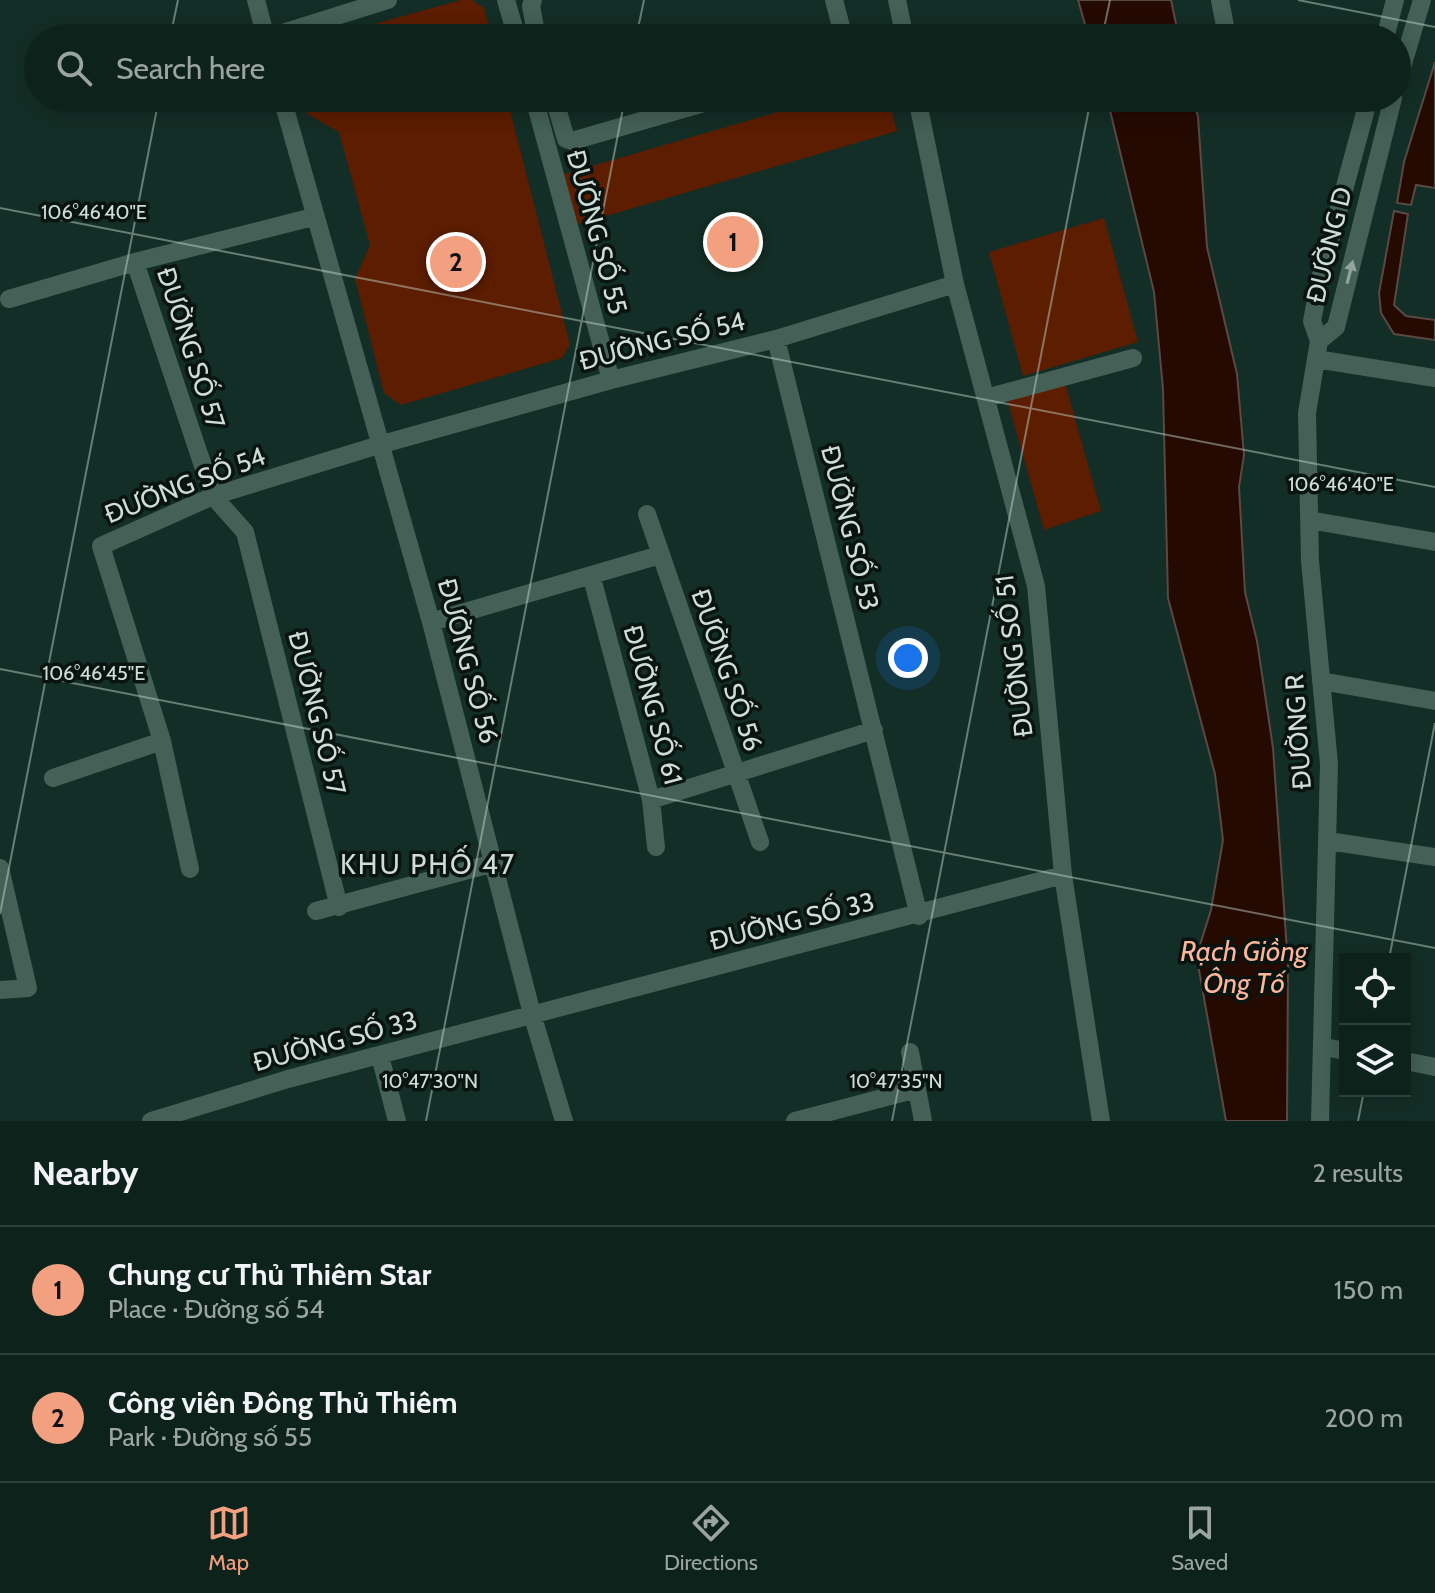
<!DOCTYPE html>
<meta charset="utf-8">
<style>
:root{--surface:#0e221c;--page:#172a25;--text:#f1f3f6;--muted:#9ba4a3;--line:#2e3f3b;--accent:#f2a080}
body{margin:0;font-family:Cabin,sans-serif;background:var(--page);color:var(--text)}
.controls{position:absolute;right:24px;bottom:24px;display:grid;overflow:hidden;border-radius:0px;box-shadow:0 4px 20px #0003}
.controls button{width:72px;height:72px;display:grid;place-items:center;padding:0;border:0;border-bottom:2px solid var(--line);background:var(--surface);color:var(--text);font:40px sans-serif}
.you{position:absolute;left:908px;top:658px;width:28px;height:28px;margin:-20px;border:6px solid #fff;border-radius:50%;background:#1a73e8;box-shadow:0 0 0 12px #1a73e833}
.badge{display:grid;place-items:center;width:52px;height:52px;border-radius:50%;background:var(--accent);color:#111;font-size:26px;font-weight:700}
.pin{position:absolute;translate:-50% -50%;border:4px solid #fff;box-shadow:0 2px 8px #0006}
.list{margin:0;padding:0;list-style:none}
h2{display:flex;justify-content:space-between;align-items:center;height:104px;margin:0;padding:0 32px;font-size:34px}
h2 small{font-size:26px;font-weight:400;color:var(--muted)}
.list li{display:grid;grid-template-columns:52px 1fr auto;gap:24px;align-items:center;box-sizing:border-box;height:128px;padding:0 32px;border-top:2px solid var(--line)}
.list b{display:block;font-size:30px;white-space:nowrap}
.list p{margin:0;font-size:26px;white-space:nowrap;color:var(--muted)}
.list em{font-size:26px;font-style:normal;color:var(--muted)}
.icon{flex:none;width:44px;height:44px;fill:none;stroke:currentColor;stroke-width:2;stroke-linecap:round;stroke-linejoin:round}
.map{position:relative;flex:none;width:1435px;height:1121px;overflow:hidden}
.search{position:absolute;background:var(--surface);box-shadow:0 4px 20px #0003;left:24px;right:24px;top:24px;height:88px;display:flex;align-items:center;gap:20px;box-sizing:border-box;padding:0 28px;border-radius:44px;color:var(--muted);font-size:30px}
.sheet{height:360px;background:var(--surface)}
nav{display:flex;justify-content:space-around;align-items:center;box-sizing:border-box;height:112px;border-top:2px solid var(--line);background:var(--surface);font-size:22px;color:var(--muted)}
nav a{display:grid;justify-items:center;gap:4px}
nav .on{color:var(--accent)}
.map>svg:first-child{display:block}
</style>
<div class="map">
<svg width="1435" height="1121" viewBox="0 0 1435 1121">
<rect width="100%" height="100%" fill="#132e26"/>
<path fill="#5c1d00" d="M461,0h11l12,8 8,30h-168z
M302,98h205l63,247 -8,13 -161,47 -17,-12 -29,-114 15,-34 -31,-113 -32,-18z
M826,98h62l9,33 -322,94 -14,-50z
M1104,218l34,124 -115,34 -34,-124z
M1065,383l36,128 -57,19 -37,-131z"/>
<path fill="#250a02" stroke="#584942" stroke-width="2" d="M1078,0h93l8,38h-90z
M1435,62v126l-19,-3 -5,20 -14,-2 7,-41z
M1107,98h86l5,19 9,130 30,127 7,81 -5,32 6,105 12,49 16,107 15,218 -1,155h-61l-27,-151 1,-25 11,-35 12,-70 -8,-66 -47,-176 -5,-209 -9,-97z
M1394,211l14,3 -14,91 12,11 29,4v20l-41,-6 -13,-21 -2,-20z"/>
<g fill="none" stroke-linecap="round" stroke-linejoin="round">
<path stroke="#446057" stroke-width="18" d="M256,0l10,38 122,-38
M506,0l11,38
M533,0l-2,6 6,32
M834,0l10,38
M897,0l8,38
M1220,0l6,31 6,7
M1385,38l10,-38
M1397,84l25,-84
M282,98l149,524 101,392 32,107
M534,98l77,282
M554,98l12,41 6,2 149,-43
M917,98l38,186 81,302 27,289 38,246
M135,262l78,234 32,36 94,375
M9,299l126,-37 178,-45
M776,339l143,577
M1319,341l17,-14 57,-229
M1316,359l119,19
M986,398l147,-40
M647,514l113,328
M1309,520l126,22
M592,578l59,222 5,47
M431,622l229,-67
M1321,681l114,20
M53,778l109,-37
M651,800l223,-70
M1328,841l107,16
M0,868l28,120 -28,2
M190,869l-28,-128 -61,-195 112,-50 166,-51 232,-65 165,-41 179,-55
M316,911l178,-48
M1325,1047l20,4
M910,1052l13,69
M380,1056l17,65
M1405,1061l30,6
M151,1121l137,-42 775,-204
M795,1121l122,-32
M1320,1121l9,-357 -19,-203 -3,-148 12,-72 -7,-20 9,-46 48,-177"/>
</g>
<defs><path id="oneway-solid" d="M-6-.8H1V-3.2L6.5 0L1 3.2V.8H-6Z" transform="scale(2)"/></defs>
<use fill="#90a59d" href="#oneway-solid" transform="translate(1350 272) rotate(-76)"/>
<path fill="none" stroke="#ceddd7" stroke-width="2" stroke-opacity="0.45" d="M1298,0l137,27M170,38l8,-38M636,38l8,-38M1102,38l8,-38M0,208l1435,279M0,669l1435,279M0,914l159,-816M1389,959l46,-236M426,1121l199,-1023M892,1121l199,-1023M1358,1121l6,-30"/>
<g text-anchor="middle" stroke-width="7" stroke-linejoin="round" paint-order="stroke">
<g font-size="26" fill="#ceddd7" stroke="#091410">
<text transform="translate(597 232) rotate(75)" y="9">ĐƯỜNG SỐ 55</text>
<text transform="translate(1329 245) rotate(-76)" y="9">ĐƯỜNG D</text>
<text transform="translate(662 341) rotate(-14)" y="9">ĐƯỜNG SỐ 54</text>
<text transform="translate(191 348) rotate(72)" y="9">ĐƯỜNG SỐ 57</text>
<text transform="translate(185 485) rotate(-21)" y="9">ĐƯỜNG SỐ 54</text>
<text transform="translate(850 528) rotate(76)" y="9">ĐƯỜNG SỐ 53</text>
<text transform="translate(1014 656) rotate(-97)" y="9">ĐƯỜNG SỐ 51</text>
<text transform="translate(468 661) rotate(75)" y="9">ĐƯỜNG SỐ 56</text>
<text transform="translate(727 670) rotate(71)" y="9">ĐƯỜNG SỐ 56</text>
<text transform="translate(653 705) rotate(75)" y="9">ĐƯỜNG SỐ 61</text>
<text transform="translate(317 713) rotate(76)" y="9">ĐƯỜNG SỐ 57</text>
<text transform="translate(1298 732) rotate(-94)" y="9">ĐƯỜNG R</text>
<text transform="translate(792 921) rotate(-14)" y="9">ĐƯỜNG SỐ 33</text>
<text transform="translate(335 1041) rotate(-15)" y="9">ĐƯỜNG SỐ 33</text>
</g>
<g font-size="28" letter-spacing="2" fill="#ceddd7" stroke="#091410">
<text x="428" y="874">KHU PHỐ 47</text>
</g>
<g font-size="28" font-style="italic" fill="#feb69b" stroke="#091410">
<text x="1244" y="961">Rạch Giồng<tspan x="1244" dy="32">Ông Tố</tspan></text>
</g>
</g>
<g font-size="20" text-anchor="middle" fill="#ceddd7" stroke="#091410" stroke-width="7" stroke-linejoin="round" paint-order="stroke">
<text x="94" y="219">106°46'40"E</text>
<text x="1341" y="491">106°46'40"E</text>
<text x="94" y="680">106°46'45"E</text>
<text x="430" y="1088">10°47'30"N</text>
<text x="896" y="1088">10°47'35"N</text>
</g>
</svg>
<div class="controls">
<button><svg class="icon" aria-label="locate" viewBox="0 0 24 24"><circle cx="12" cy="12" r="6"/><path d="M12 2v4M12 18v4M2 12h4M18 12h4"/></svg></button>
<button><svg class="icon" aria-label="layers" viewBox="0 0 24 24"><path d="M12 4l9 5-9 5-9-5zM3 14l9 5 9-5"/></svg></button>
</div>
<div class="you"></div>
<div class="pin badge" style="left:733px;top:242px">1</div>
<div class="pin badge" style="left:456px;top:262px">2</div>
<div class="search"><svg class="icon" aria-label="search" viewBox="0 0 24 24"><circle cx="10" cy="10" r="6"/><path d="M15 15l6 6"/></svg>Search here</div>
</div>
<section class="sheet">
<h2>Nearby<small>2 results</small></h2>
<ul class="list">
<li><span class="badge">1</span><div><b>Chung cư Thủ Thiêm Star</b><p>Place · Đường số 54</p></div><em>150 m</em></li>
<li><span class="badge">2</span><div><b>Công viên Đông Thủ Thiêm</b><p>Park · Đường số 55</p></div><em>200 m</em></li>
</ul>
</section>
<nav>
<a class="on"><svg class="icon" aria-label="map" viewBox="0 0 24 24"><path d="M3 6l6-2 6 2 6-2v14l-6 2-6-2-6 2zM9 4v14M15 6v14"/></svg>Map</a>
<a><svg class="icon" aria-label="directions" viewBox="0 0 24 24"><path d="M12 3l9 9-9 9-9-9zM9 14v-3h6M13 9l2 2-2 2"/></svg>Directions</a>
<a><svg class="icon" aria-label="saved" viewBox="0 0 24 24"><path d="M7 4h10v16l-5-4-5 4z"/></svg>Saved</a>
</nav>
